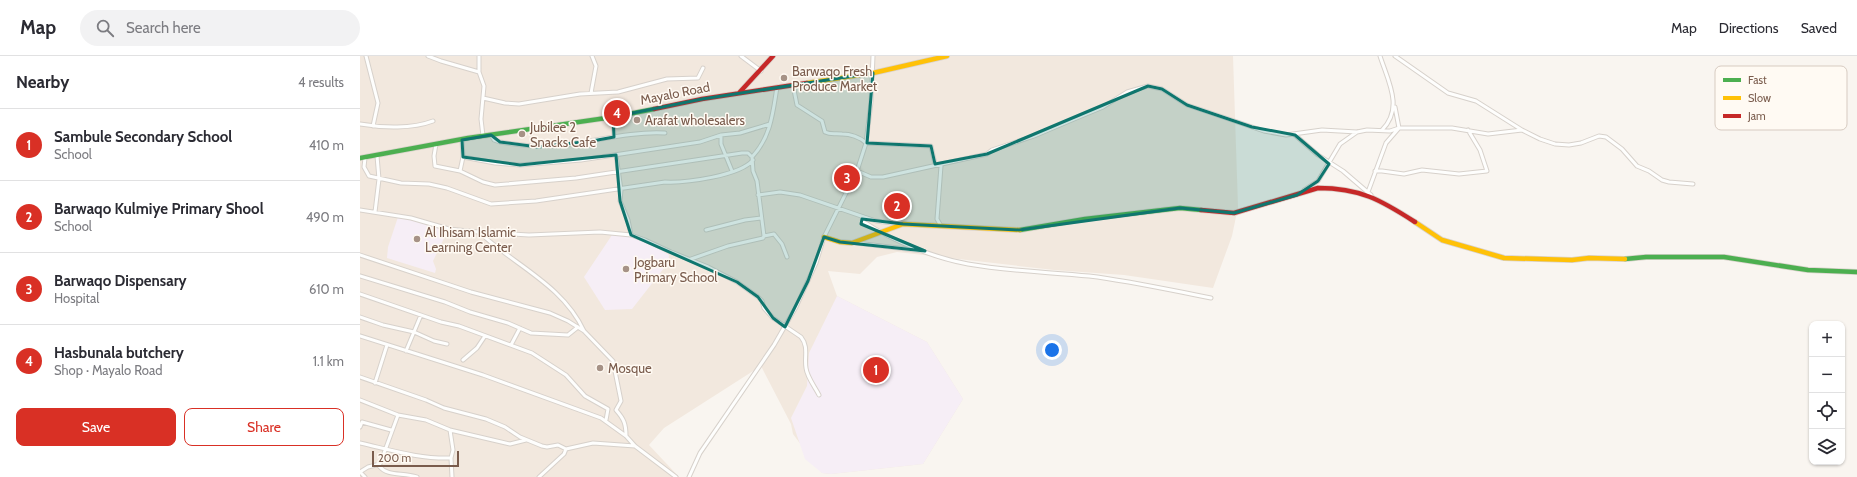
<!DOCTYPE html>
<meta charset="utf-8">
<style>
:root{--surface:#fff;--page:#f2f2f3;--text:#2b2b33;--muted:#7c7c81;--line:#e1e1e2;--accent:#d93025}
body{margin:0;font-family:Cabin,sans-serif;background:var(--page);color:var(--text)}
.controls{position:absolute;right:12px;bottom:12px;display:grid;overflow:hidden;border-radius:8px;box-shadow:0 1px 3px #0004}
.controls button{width:36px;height:36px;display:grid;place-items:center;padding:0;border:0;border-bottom:1px solid var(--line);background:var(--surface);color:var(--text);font:20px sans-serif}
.scale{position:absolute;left:12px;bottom:10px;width:87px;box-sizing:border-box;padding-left:4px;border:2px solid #7a5c4d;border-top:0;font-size:11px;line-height:14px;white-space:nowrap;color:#7a5c4d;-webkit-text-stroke:3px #fffaf3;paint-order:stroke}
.you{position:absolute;left:692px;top:294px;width:14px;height:14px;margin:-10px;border:3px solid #fff;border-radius:50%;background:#1a73e8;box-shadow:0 0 0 6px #1a73e833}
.badge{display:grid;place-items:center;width:26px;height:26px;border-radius:50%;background:var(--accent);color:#fff;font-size:13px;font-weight:700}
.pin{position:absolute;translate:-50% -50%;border:2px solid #fff;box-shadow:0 1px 4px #0006}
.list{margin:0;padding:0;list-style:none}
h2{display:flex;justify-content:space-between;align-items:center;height:52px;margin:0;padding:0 16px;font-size:17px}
h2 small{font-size:13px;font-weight:400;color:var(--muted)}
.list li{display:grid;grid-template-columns:26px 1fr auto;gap:12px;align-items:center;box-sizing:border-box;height:72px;padding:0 16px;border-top:1px solid var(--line)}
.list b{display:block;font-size:15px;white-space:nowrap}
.list p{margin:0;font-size:13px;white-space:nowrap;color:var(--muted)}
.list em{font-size:13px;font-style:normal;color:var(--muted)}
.actions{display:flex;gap:8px;padding:12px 16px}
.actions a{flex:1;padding:9px 0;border:1px solid var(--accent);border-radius:8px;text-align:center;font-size:14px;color:var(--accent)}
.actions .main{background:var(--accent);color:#fff}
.icon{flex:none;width:22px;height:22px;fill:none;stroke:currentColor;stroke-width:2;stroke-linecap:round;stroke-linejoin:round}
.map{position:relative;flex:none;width:1497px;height:421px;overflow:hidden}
header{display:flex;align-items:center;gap:24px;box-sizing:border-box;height:56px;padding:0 20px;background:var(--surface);border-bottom:1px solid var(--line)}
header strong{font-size:19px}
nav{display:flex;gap:22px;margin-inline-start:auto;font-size:14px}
.search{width:280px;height:36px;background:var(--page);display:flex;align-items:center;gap:10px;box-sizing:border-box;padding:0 14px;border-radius:22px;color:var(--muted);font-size:15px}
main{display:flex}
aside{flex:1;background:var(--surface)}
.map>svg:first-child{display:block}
</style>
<header>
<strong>Map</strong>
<div class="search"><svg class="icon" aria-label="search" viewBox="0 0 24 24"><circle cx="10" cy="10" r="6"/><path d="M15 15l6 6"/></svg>Search here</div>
<nav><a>Map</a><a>Directions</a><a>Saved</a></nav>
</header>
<main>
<aside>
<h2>Nearby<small>4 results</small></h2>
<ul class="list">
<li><span class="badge">1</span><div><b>Sambule Secondary School</b><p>School</p></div><em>410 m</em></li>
<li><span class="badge">2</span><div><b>Barwaqo Kulmiye Primary Shool</b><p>School</p></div><em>490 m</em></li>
<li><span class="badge">3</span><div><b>Barwaqo Dispensary</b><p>Hospital</p></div><em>610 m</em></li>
<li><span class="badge">4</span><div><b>Hasbunala butchery</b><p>Shop · Mayalo Road</p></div><em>1.1 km</em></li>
</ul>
<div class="actions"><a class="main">Save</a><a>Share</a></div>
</aside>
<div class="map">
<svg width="1497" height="421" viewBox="0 0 1497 421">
<rect width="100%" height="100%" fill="#f9f5f0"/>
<path fill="#f2e8de" d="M0,0h873l5,151 -6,29 -19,52 -89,-13 -70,-5 -157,-18 -20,5 -17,17 -32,-3 9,25 90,46 36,57 -40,65 -92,10 -9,-1 -29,-39 -2,-10 -30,-58 -97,62 -15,17 30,32h-319z"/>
<path fill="#f6eef6" d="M38,161l12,2 38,11 -15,31 3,8 -1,4 -48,-15 1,-11z
M252,179l28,3 29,17 -1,8 -36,46 -27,1 -21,-33z
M477,240l90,46 36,57 -40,65 -92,10 -9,-1 -17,-14 -14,-41 16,-32 2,-33z"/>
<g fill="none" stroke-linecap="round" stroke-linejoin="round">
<defs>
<path id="street" d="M6,0l12,47 -5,23
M68,0l13,5 38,11
M119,0v16l5,14 -3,33 2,17
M381,0l20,15
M1020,0c8,25 24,52 2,74
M1035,0l53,37 28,8 46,29
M433,29l4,20 25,16 3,11c6,3 10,1 17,2 8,0 18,3 24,9l5,-41 2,-46
M231,37l5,-27 -4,-10
M123,42l22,5 14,1 61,-10 38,-2 49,-13 31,-1 5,-10
M253,61l1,20
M0,68c23,4 52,5 73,-3
M131,79l3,5 6,2c18,3 34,5 52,4 38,-3 75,-15 113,-13
M361,79v9l11,27
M935,79l23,20 25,16 28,24
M76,88l-2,12 1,10 25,5 23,11 12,3 81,-7 166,-25h6l4,4 1,14 4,10 7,55 -1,2 -35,8 -37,13
M256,99l5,35 -1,11 8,19 3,15
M103,101l32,6 25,2 61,-5 119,-18 21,-7 19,-2 30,-9
M392,101c19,-20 21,-45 25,-70
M5,102l-1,9 5,9 32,7 28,1 18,4 44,16 45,-3 129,-19c20,1 75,-6 88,-22
M100,115l3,-14 -1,-17
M497,115l14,6h12l104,-23 5,-4 42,-14 40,-17 29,-12 24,-15 21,-6 14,3 25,16 15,5 62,21 22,4 36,-5 35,2 10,-2 23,1 9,-3h53l36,6 34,-4 18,9 15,5 14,1 12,-2 18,-7 7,1 16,12 15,17 12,5 13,9 7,2 24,2
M1015,115h7l22,3 18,-4 37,4 28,-3 -7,-21 -12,-20
M944,134l14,-9 22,-37 17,-12
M1008,136l18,-49 13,-15 -4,-21
M398,139l22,-3 20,3 64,22v5c29,19 70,36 104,42 39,7 81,8 121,12 41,5 81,14 122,22
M0,154l51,8 38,11 29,3 51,3 71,-3 31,3 14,5 26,12 37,15 29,15 21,15 4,4 2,7 9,10 28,19c8,10 3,20 5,31 1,9 9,19 13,27
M15,156l4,-33 -2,-23
M504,161l12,4 25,3
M346,174l39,-10 16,-2
M119,176c35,33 84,53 105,99
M404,180l10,-2 8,10 5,13
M496,187l67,8
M0,199l111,37 79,21 18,8 16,10 29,30 8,40 -5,9c8,9 10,14 10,26
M0,220l85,26 25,10 38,11 23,10 37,2 10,-8
M0,238l81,28 18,4 73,27 34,22 19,21 23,13 -2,11
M0,261l23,8 31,7 20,9 13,3
M0,280l123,39 118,43 25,18 9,10 41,31
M151,289l9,-17
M46,295l15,-36
M103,304l14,-12 8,-12
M0,321l66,23 18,8 42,11 19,8 15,10 22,9 5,1 11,-2 8,4 27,-6 42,3
M15,327l12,-38
M0,344l38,15 28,5 24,10 60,14 16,-4
M0,371l2,-5 29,8
M90,374l3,20 -2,8 1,19
M0,387c31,7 59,16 91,15
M19,410c9,11 23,6 38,11
M0,416l8,-5 12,-3 18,-49
M0,416l5,5
M179,421l25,-23 2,-5
M329,421l11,-24 74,-108 22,-38 20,-44 8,-26 33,-66 9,-28 65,3 4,18 6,2 -4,53 4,7"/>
<path id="fast" d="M0,102l108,-20 145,-21 41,-8
M660,174l65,-11 95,-11 21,2
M1265,203l21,-2h78l84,13 49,2"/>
<path id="slow" d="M447,27l66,-10 74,-17
M1055,166l27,18 62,18 68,2 17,-2 36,1
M464,181l16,5 12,1 51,-19 117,6"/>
<path id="jam" d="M379,37l34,-37
M294,53l48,-10 105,-16
M841,154l33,3 84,-25c42,0 63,12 97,34"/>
</defs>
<use href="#street" stroke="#d7d1cb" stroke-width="5"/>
<use href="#fast" stroke="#d9d2cb" stroke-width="6"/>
<use href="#slow" stroke="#d9d2cb" stroke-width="6"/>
<use href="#jam" stroke="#d9d2cb" stroke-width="6"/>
<use href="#street" stroke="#fefefd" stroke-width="3"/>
<use href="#fast" stroke="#4caf50" stroke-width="4.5"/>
<use href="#slow" stroke="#ffc107" stroke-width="4.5"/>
<use href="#jam" stroke="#c62828" stroke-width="4.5"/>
</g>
<path fill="#0f766e" fill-opacity="0.2" stroke="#0f766e" stroke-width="3" stroke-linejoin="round" d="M513,17l-6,70 64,3 4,18 52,-10 161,-68 14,3 25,16 65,22 43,8 34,29 -11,17 -21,14 -63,18 -54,-5 -161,22 -116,-6 -41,-5 -1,5 64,27 -85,-9 -16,-5 -16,44 -23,46 -12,-9 -15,-21 -21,-15 -106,-47 -11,-34 -4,-46 -96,10 -57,-8 -1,-17 29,-5 9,7 38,5 54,-6 22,-4 -1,-20 89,-18z"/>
<g fill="#a69286" stroke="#fffaf3" stroke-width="1.5">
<circle cx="424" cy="22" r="4"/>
<circle cx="277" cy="64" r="4"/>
<circle cx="162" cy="78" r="4"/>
<circle cx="57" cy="183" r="4"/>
<circle cx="266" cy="213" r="4"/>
<circle cx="240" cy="312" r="4"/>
</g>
<g text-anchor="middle" stroke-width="3" stroke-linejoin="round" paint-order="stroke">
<g font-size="13" fill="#7a5c4d" stroke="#fffaf3" text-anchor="start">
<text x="432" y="20">Barwaqo Fresh<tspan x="432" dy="15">Produce Market</tspan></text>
<text x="285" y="69">Arafat wholesalers</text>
<text x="170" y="76">Jubilee 2<tspan x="170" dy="15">Snacks Cafe</tspan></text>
<text x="65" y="181">Al Ihisam Islamic<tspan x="65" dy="15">Learning Center</tspan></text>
<text x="274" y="211">Jogbaru<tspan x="274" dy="15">Primary School</tspan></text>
<text x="248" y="317">Mosque</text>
</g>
<g font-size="13" fill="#7a5c4d" stroke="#fffaf3">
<text transform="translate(315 37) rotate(-11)" y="5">Mayalo Road</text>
</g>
</g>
<rect x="1355" y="10" width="132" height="64" rx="6" fill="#fffaf3" stroke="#d7cbc1" stroke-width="1"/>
<rect x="1363" y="22" width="18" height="4" fill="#4caf50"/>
<rect x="1363" y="40" width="18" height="4" fill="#ffc107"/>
<rect x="1363" y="58" width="18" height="4" fill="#c62828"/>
<g font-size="11" fill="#7a5c4d">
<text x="1388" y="28">Fast</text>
<text x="1388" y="46">Slow</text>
<text x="1388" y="64">Jam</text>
</g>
</svg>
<div class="controls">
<button>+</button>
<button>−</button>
<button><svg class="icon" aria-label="locate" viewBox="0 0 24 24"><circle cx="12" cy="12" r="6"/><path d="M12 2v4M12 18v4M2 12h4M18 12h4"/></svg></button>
<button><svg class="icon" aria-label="layers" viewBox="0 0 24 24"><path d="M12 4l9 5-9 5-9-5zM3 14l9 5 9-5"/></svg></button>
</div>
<div class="scale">200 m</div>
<div class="you"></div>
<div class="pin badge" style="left:516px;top:314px">1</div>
<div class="pin badge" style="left:537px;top:150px">2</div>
<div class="pin badge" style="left:487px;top:122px">3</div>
<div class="pin badge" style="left:257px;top:57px">4</div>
</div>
</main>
